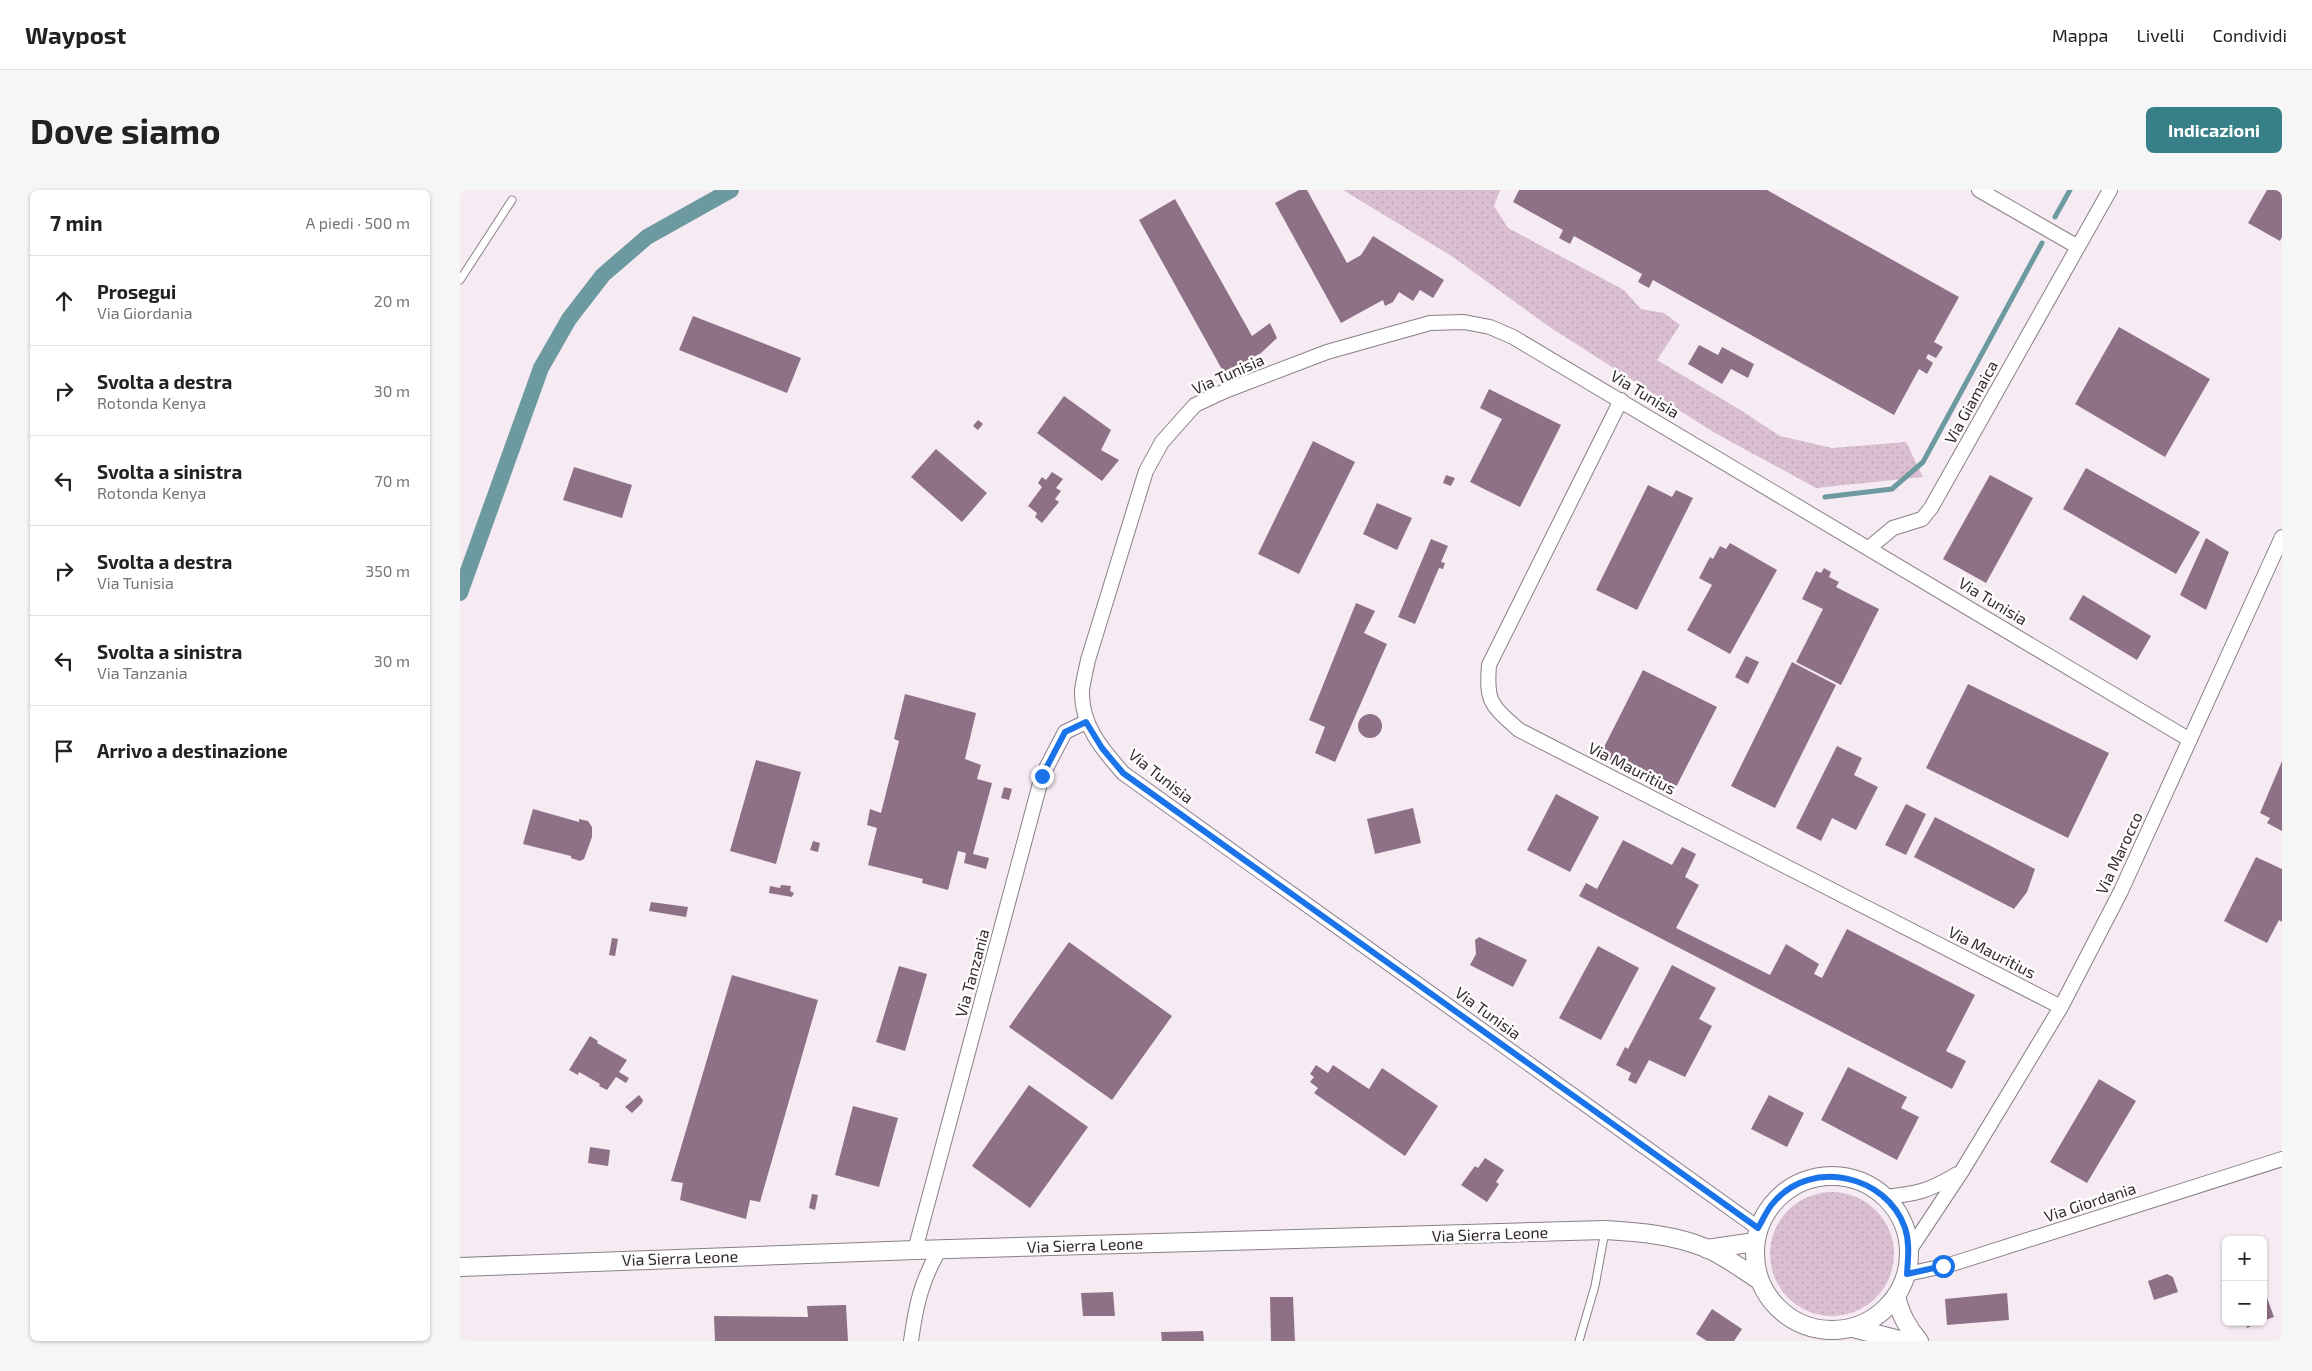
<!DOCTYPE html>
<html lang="it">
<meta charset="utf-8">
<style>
:root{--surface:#fff;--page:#f6f6f6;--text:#222;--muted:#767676;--line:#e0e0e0;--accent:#388088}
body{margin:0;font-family:"Exo 2",sans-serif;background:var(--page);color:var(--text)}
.controls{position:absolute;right:15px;bottom:15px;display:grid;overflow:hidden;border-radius:8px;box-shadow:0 1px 4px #0004}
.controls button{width:45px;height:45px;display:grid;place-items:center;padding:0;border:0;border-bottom:1px solid var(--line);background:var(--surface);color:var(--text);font:25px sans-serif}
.stop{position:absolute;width:15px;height:15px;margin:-11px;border:4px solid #1a73e8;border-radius:50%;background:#fff}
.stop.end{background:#1a73e8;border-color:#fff;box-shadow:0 1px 5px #0008}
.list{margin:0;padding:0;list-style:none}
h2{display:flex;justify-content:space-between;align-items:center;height:65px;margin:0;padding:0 20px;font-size:21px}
h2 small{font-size:16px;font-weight:400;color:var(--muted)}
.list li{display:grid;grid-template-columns:32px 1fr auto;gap:15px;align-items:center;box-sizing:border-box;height:90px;padding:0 20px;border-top:1px solid var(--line)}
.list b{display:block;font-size:19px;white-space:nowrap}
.list p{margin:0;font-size:16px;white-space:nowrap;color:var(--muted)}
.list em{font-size:16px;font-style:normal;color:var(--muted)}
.icon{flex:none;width:28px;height:28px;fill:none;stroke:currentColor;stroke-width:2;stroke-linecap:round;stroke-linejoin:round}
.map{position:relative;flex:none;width:1822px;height:1151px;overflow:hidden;border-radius:8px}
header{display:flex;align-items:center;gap:30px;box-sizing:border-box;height:70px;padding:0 25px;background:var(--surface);border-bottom:1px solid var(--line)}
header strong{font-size:24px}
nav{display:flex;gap:28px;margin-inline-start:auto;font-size:18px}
.intro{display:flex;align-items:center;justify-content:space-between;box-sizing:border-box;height:120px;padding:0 30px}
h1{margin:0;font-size:35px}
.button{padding:12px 22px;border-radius:8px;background:var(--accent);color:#fff;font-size:18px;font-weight:700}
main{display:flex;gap:30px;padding:0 30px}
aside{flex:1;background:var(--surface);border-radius:8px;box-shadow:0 1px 4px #0004}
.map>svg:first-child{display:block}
</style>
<header>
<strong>Waypost</strong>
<nav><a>Mappa</a><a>Livelli</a><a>Condividi</a></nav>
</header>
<div class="intro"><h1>Dove siamo</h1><a class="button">Indicazioni</a></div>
<main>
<aside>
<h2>7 min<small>A piedi · 500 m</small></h2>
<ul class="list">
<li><svg class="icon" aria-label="ahead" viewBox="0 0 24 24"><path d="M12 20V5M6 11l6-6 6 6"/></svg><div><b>Prosegui</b><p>Via Giordania</p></div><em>20 m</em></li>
<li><svg class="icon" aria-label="right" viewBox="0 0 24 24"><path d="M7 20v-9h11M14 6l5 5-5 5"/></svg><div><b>Svolta a destra</b><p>Rotonda Kenya</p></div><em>30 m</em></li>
<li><svg class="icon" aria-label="left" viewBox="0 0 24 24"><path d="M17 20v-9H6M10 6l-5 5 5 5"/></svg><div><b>Svolta a sinistra</b><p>Rotonda Kenya</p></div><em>70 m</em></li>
<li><svg class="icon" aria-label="right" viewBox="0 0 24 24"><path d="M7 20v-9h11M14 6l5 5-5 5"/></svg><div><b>Svolta a destra</b><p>Via Tunisia</p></div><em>350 m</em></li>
<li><svg class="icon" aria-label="left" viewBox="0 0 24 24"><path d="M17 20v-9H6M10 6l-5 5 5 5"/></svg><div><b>Svolta a sinistra</b><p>Via Tanzania</p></div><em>30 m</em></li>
<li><svg class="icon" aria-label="arrive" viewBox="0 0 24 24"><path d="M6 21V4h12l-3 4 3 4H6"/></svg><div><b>Arrivo a destinazione</b></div></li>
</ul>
</aside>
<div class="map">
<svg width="1822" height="1151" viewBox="0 0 1822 1151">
<defs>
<pattern id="grass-dots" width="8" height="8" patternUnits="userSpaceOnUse" patternTransform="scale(1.25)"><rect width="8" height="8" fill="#dabed2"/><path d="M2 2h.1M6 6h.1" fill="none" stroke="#bba3b5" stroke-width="1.8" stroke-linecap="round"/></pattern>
</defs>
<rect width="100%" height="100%" fill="#f7ebf3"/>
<path fill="url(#grass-dots)" d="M883,0h157l-6,16 14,22 116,62 17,19 23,4 16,12 -23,35 85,51 38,25 52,12 74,-6 17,35 -107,11 -101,-55 -164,-105 -98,-71z
M1310 1064a62 62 0 1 1 124 0a62 62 0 1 1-124 0Z"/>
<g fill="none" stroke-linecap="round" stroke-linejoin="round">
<path stroke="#6d9aa0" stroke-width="5" d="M1595,27l15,-27
M1365,307l67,-8 31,-27 119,-219"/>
<path stroke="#6d9aa0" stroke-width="16" d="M0,403l81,-225 28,-49 34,-44 44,-38 84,-47"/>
</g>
<path fill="#8f7187" d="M839,0h8l40,73 14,-8 12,-19 71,44 -11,18 -13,-8 -7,11 -14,-9 -6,10 -8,4 -2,-6 -42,23 -66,-120z
M1059,0h248l192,107 -25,45 9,5 -7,11 -8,-4 -2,4 7,5 -6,11 -8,-5 -25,46 -241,-135 -4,8 -11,-6 4,-8 -68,-38 -4,8 -11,-6 4,-8 -50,-28z
M1807,0h15v47l-2,4 -32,-18z
M715,9l77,137 18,-13 7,15 -16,15 -37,20 -85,-153z
M233,126l108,42 -14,35 -108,-43z
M1659,137l91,52 -45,78 -90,-53z
M1239,155l19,10 4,-8 32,17 -6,14 -17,-9 -9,15 -34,-20z
M1029,199l72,36 -41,82 -50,-25 32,-63 -22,-11z
M604,206l47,34 -10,20 18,10 -17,21 -65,-48z
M518,230l5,4 -5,6 -5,-4z
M853,251l42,21 -56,112 -41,-20z
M476,259l51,44 -25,29 -51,-45z
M114,277l58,18 -10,33 -59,-18z
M1626,278l114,64 -24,42 -113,-65z
M592,282l11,7 -7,9 5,3 -6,8 4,3 -17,21 -7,-6 2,-4 -9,-7 14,-19 -4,-4 4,-6 4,3z
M986,285l9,3 -4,8 -8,-3z
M1530,285l43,23 -47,85 -43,-24z
M1188,295l24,12 4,-7 17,8 -56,112 -41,-20z
M917,313l35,15 -15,32 -34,-16z
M1746,348l23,14 -23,58 -26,-15z
M971,349l17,7 -7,16 4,1 -2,6 -4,-1 -24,56 -17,-7z
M1270,353l47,27 -47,84 -43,-24 25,-45 -13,-7 11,-21 3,2 7,-13 6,3z
M1364,378l7,4 -2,5 10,5 -3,5 43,22 -38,76 -45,-23 27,-53 -21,-10 14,-28 5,2z
M1623,405l68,41 -14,24 -68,-41z
M896,413l19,8 -11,22 23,11 -52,118 -20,-9 10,-26 -16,-7z
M1286,466l13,6 -11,22 -13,-7z
M1332,472l44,23 -61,123 -44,-22z
M1183,480l74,37 -44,86 -73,-38z
M1508,494l141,69 -41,85 -142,-70z
M445,504l71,19 -11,46 16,6 -4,14 15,4 -19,71 16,4 -3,11 -22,-6 2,-10 -8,-2 -10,39 -26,-7 1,-4 -55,-14 9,-37 -10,-3 3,-16 11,4 18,-72 -5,-2z
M898 536a12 12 0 1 1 24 0a12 12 0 1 1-24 0Z
M1377,556l25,12 -8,17 24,12 -22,43 -24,-12 -11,23 -25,-13z
M296,570l45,12 -25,92 -46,-13z
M1822,571v70l-15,-8 3,-5 -10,-5z
M544,597l8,2 -3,11 -8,-2z
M1096,604l43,23 -29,55 -43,-22z
M1446,614l20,10 -20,41 -21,-10z
M953,618l8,35 -46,11 -8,-35z
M73,619l46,13v-3l9,2 4,6v10l-8,22 -4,2 -9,-3v-2l-48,-12z
M1475,627l100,52 -8,23 -13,17 -100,-52z
M1163,650l49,25 10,-18 14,7 -11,23 14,8 -23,43 94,47 16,-31 33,20 -5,10 8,4 25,-49 128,66 -29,56 20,10 -14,28 -373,-193 7,-13 11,6z
M353,651l7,2 -2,9 -8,-2z
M1796,667l26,12v53l-3,-2 -12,23 -43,-22z
M321,695l10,1 -1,5 4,2 -2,4 -23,-4 1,-7 10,2z
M191,712l37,5 -2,10 -37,-6z
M1019,747l48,23 -14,27 -43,-22 6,-11 -1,-14z
M152,748l6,1 -3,17 -6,-1z
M609,752l103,74 -60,84 -103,-73z
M1138,756l41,22 -38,72 -42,-22z
M1212,775l44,23 -17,31 13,7 -27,51 -36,-17 -13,24 -8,-4 3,-7 -15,-8 9,-18 3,2z
M439,776l28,8 -22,77 -29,-9z
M272,785l86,25 -58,202 -10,-2 -4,19 -66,-19 3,-17 -12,-2z
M130,846l8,5 -1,2 30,17 -8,12 10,6 -3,5 -10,-6 -9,13 -8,-4 1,-2 -21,-12 -1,3 -9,-5z
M856,875l12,8 5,-8 36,24 13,-21 56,38 -33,50 -91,-63 4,-5 -8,-6 4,-5 -4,-3z
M1388,877l59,30 -6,11 18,9 -22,43 -76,-40z
M1639,889l37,22 -49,82 -37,-21z
M569,895l59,42 -58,81 -58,-42z
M179,905l4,5 -1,3 -10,10 -7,-6z
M1309,905l35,18 -17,34 -36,-18z
M393,916l45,12 -19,69 -44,-12z
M130,957l20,3 -2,16 -20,-3z
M1025,968l19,12 -8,12 3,2 -12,18 -26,-17 14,-19 3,2z
M352,1004l6,1 -3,15 -6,-2z
M1707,1084l6,3 5,15 -24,8 -6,-19z
M1803,1097l11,30 -11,4z
M653,1102l2,24h-32l-2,-23z
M1547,1103l2,27 -62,5 -2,-26z
M810,1107h23l2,44h-24z
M386,1115l2,36h-133l-1,-25 94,1 -1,-11z
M1252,1119l30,20 -8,12h-27l-11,-7z
M1785,1132h15l-13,6z
M743,1141l1,10h-42l-1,-9z"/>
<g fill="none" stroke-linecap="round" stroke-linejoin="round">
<defs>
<path id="service" d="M0,90l52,-80
M1119,1151l16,-55 10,-55"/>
<path id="minor" d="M1519,0l99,57
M1161,210l-132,265c-3,38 2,40 30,65l542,277
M1409,358l24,-20 29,-9 9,-11 179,-318
M1424,1007c33,-3 45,-6 73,-23
M1298,1038l-635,-455c-21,-24 -42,-48 -41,-82 1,-10 4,-21 6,-31l58,-189 16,-29 33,-37 30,-14 102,-39 103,-29 34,-1 26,5 23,10 677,403
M455,1060l127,-474 23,-44 21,-10
M1449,1061l53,-80 99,-164 60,-116 161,-354
M1447,1084l42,-9 333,-106
M451,1151c5,-36 10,-59 28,-91"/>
<path id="tertiary" d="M1295 1063a77 77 0 1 1 154 0a77 77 0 1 1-154 0Z
M1247,1059l48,-7
M0,1077l455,-17 690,-20c35,2 69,5 101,18 19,8 36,21 53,32
M1436,1107c5,18 11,30 23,44
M1393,1138l50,13"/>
</defs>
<use href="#service" stroke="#897f87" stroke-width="9"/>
<use href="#minor" stroke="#897f87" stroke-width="16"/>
<use href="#tertiary" stroke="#897f87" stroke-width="20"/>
<use href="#service" stroke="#fff" stroke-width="7"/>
<use href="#minor" stroke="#fff" stroke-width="14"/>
<use href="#tertiary" stroke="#fff" stroke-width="18"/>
</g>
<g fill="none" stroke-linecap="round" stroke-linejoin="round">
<path stroke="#1a73e8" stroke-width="6" d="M582,586l23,-44 21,-10 16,26 21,25 635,455c5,-8 9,-19 16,-26 37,-44 113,-27 131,26 5,15 3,30 2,46l36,-8"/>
</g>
<g text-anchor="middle" stroke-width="5" stroke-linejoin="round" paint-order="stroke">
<g font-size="16" fill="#2f2a2d" stroke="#fefcfd">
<text transform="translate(768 184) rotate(-24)" y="6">Via Tunisia</text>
<text transform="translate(1185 204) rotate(31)" y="6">Via Tunisia</text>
<text transform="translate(1511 212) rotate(-61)" y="6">Via Giamaica</text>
<text transform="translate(1533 411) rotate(31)" y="6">Via Tunisia</text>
<text transform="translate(1172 578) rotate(27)" y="6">Via Mauritius</text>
<text transform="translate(701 586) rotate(38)" y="6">Via Tunisia</text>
<text transform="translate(1659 663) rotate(-65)" y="6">Via Marocco</text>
<text transform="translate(1532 762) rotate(27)" y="6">Via Mauritius</text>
<text transform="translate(512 783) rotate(-75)" y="6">Via Tanzania</text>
<text transform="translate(1028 823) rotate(36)" y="6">Via Tunisia</text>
<text transform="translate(1630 1012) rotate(-18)" y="6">Via Giordania</text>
<text transform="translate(1030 1044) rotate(-2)" y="6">Via Sierra Leone</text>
<text transform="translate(625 1055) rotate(-2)" y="6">Via Sierra Leone</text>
<text transform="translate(220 1068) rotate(-2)" y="6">Via Sierra Leone</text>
</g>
</g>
</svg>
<div class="controls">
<button>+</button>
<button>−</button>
</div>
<div class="stop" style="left:1483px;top:1076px"></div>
<div class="stop end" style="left:582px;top:586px"></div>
</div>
</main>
